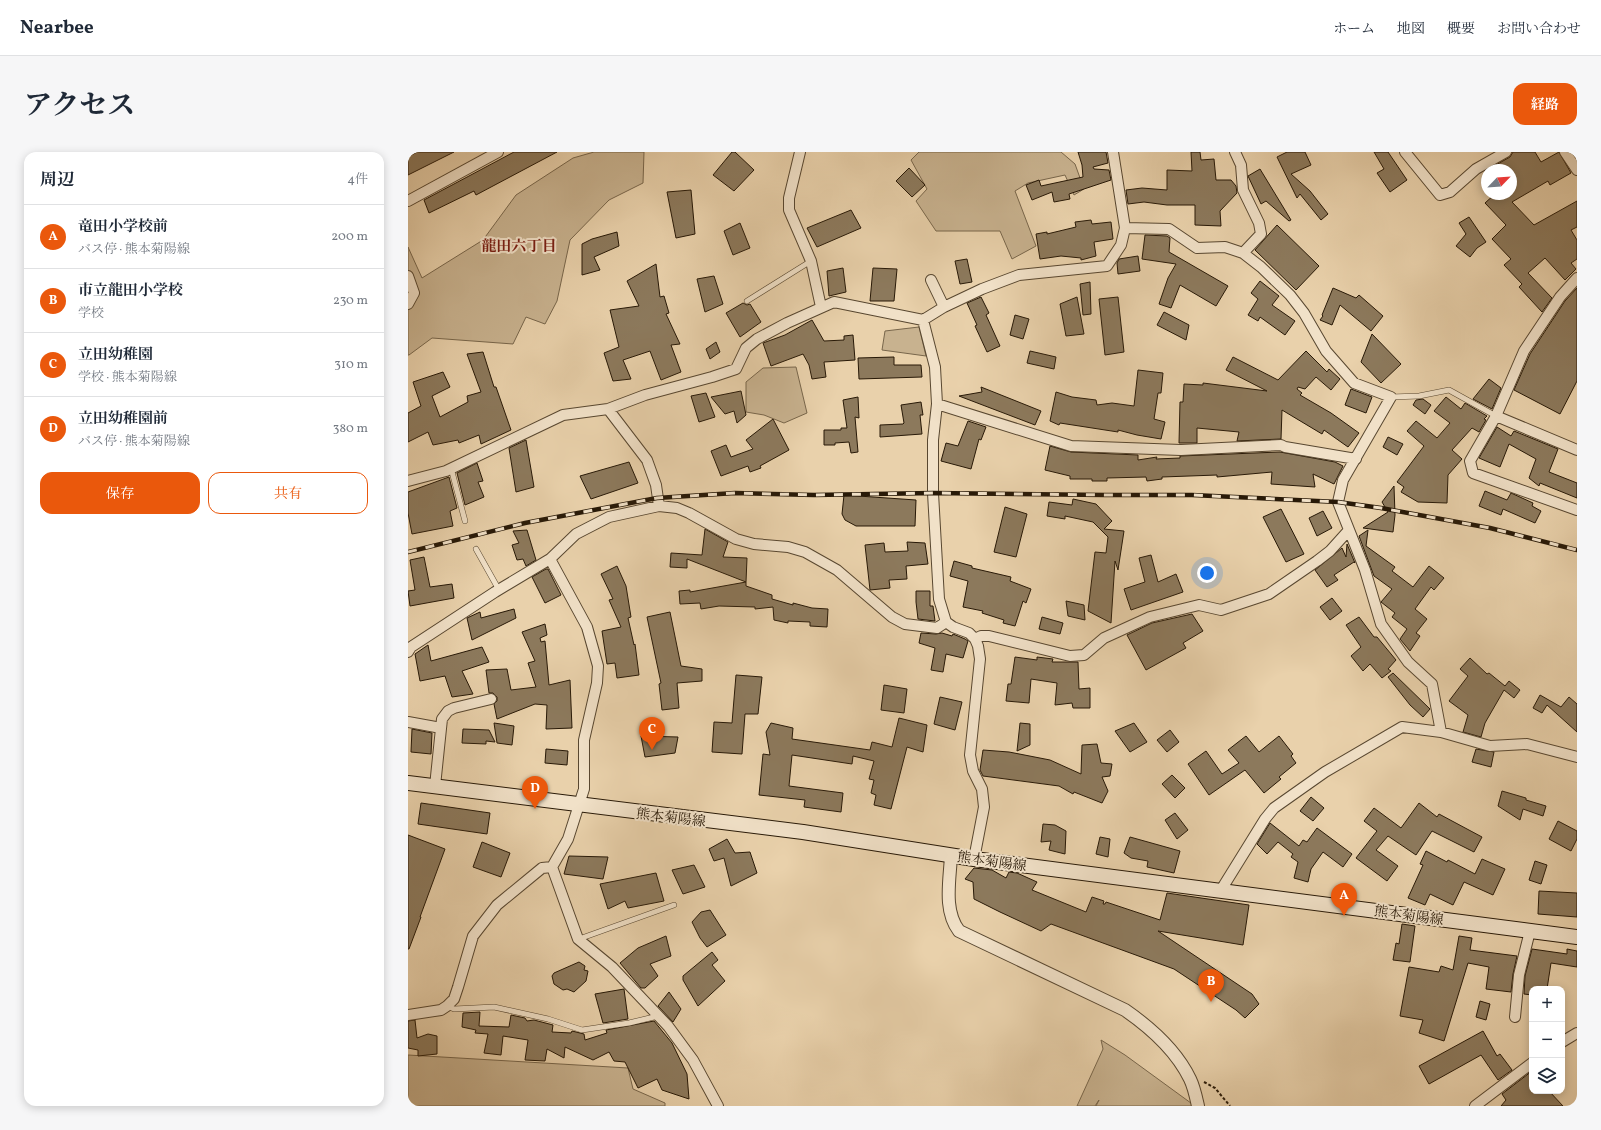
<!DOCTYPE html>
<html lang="ja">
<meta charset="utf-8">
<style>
:root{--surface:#fff;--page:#f6f6f7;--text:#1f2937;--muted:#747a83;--line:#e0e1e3;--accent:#ea580c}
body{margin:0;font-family:Vollkorn,"Noto Serif JP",serif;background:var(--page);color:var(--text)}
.controls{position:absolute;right:12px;bottom:12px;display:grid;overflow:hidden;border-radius:8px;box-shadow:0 2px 10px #0003}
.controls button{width:36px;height:36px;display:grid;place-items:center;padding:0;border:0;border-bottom:1px solid var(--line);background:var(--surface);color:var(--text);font:20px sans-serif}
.compass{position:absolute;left:1073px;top:12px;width:36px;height:36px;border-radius:50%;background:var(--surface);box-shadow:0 2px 10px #0003;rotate:65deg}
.you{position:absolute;left:799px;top:421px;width:14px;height:14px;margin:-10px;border:3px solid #fff;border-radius:50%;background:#1a73e8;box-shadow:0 0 0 6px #1a73e833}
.badge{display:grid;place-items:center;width:26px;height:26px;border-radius:50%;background:var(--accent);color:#fff;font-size:13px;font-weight:700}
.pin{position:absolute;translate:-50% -33px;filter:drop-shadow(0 1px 2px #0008)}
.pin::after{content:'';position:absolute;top:21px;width:14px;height:12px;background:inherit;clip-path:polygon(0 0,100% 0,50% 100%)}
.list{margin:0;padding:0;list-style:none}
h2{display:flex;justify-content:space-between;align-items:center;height:52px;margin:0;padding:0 16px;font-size:17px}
h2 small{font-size:13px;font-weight:400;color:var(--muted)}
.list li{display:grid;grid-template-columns:26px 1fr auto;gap:12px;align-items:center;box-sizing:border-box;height:64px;padding:0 16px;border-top:1px solid var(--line)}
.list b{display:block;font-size:15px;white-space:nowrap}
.list p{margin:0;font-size:13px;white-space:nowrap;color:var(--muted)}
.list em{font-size:13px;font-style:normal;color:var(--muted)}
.actions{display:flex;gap:8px;padding:12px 16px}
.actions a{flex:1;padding:9px 0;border:1px solid var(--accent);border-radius:12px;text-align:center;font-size:14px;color:var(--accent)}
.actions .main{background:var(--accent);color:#fff}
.icon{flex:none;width:22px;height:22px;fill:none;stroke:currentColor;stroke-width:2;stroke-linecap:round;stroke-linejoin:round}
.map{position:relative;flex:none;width:1169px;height:954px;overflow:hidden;border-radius:12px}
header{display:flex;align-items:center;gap:24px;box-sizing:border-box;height:56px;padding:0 20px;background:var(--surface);border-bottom:1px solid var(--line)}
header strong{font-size:19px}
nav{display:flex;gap:22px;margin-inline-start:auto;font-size:14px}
.intro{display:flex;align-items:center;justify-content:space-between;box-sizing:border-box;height:96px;padding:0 24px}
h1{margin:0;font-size:28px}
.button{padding:10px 18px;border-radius:12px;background:var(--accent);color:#fff;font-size:14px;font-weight:700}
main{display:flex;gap:24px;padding:0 24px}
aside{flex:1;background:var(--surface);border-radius:12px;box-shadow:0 2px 10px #0003}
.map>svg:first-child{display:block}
</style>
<header>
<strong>Nearbee</strong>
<nav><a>ホーム</a><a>地図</a><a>概要</a><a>お問い合わせ</a></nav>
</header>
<div class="intro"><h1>アクセス</h1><a class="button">経路</a></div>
<main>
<aside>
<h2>周辺<small>4件</small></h2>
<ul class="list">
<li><span class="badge">A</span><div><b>竜田小学校前</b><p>バス停 · 熊本菊陽線</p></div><em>200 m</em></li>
<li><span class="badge">B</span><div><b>市立龍田小学校</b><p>学校</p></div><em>230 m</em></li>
<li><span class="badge">C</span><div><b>立田幼稚園</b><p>学校 · 熊本菊陽線</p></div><em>310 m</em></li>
<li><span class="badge">D</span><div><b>立田幼稚園前</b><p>バス停 · 熊本菊陽線</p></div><em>380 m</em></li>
</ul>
<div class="actions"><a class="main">保存</a><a>共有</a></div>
</aside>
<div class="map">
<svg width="1169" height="954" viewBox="0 0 1169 954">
<rect width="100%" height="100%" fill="#e9d1ab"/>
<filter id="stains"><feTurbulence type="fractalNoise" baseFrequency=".005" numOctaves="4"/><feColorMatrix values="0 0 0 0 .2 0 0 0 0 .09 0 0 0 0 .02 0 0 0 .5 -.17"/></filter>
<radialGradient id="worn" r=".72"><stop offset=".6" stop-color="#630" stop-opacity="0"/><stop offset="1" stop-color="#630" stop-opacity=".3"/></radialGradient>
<path fill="#c8b28f" stroke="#78664b" d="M186,0h50l-1,31 -34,17 -39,40 -13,61 -12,23 -19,-7 -13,27 -81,-6 -23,17h-1v-108l14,31 61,-38 33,-45 57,-37z
M511,0h142l14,12 9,25 -10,6 -9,-20 -37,8 -13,8 21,55 -24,13 -12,-28h-64l-20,-30 11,-12 -16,-29z
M511,175l7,29 -44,-6 3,-19z
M388,215l11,46 -23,10 -20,-8 -18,-3v-30l17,-14z
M693,888l24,15 70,51h-99l3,-6 -4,6h-18l26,-57z
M0,903l220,13 5,21 32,14v3h-257z"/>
<path fill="#8c795c" stroke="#281907" d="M9,0h37l-46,23v-18z
M106,0h43l-81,43 -2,-4 -45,22 -5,-13z
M324,0h3l19,18 -20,21 -21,-16z
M670,0h28l2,11 -15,4 1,2 15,1 2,10 -42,14 1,5 -16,3 -2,-10 -20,8 -6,-15 13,-5 2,6 42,-9 -1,-12z
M783,0h9l1,8 13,-1 2,21h15l5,6 1,7 -17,18 1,15 -26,-1v-20h-28l-23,-3 -16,2 -2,-14 16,-2 25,2v-20l25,1z
M879,0h18l6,13 -20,9 19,17 18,23 -7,6 -21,-26 -3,4 -20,-41z
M966,0h14l19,28 -17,12 -13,-19 7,-4z
M1105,0h22l6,10 18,-10 12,21 -21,12 -2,-4 -36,21 22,23 43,-24v26l-6,3 6,10v19l-6,4 5,6 -11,11 -20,-22 -17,15 24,25 -10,14 -23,-25 3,-3 -18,-19 7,-6 -19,-20 14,-14 -21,-22 10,-9h16v-24h-15l-2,-4 16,-9z
M501,16l16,17 -13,12 -16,-16z
M852,17l31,51 -2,1 -23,-20 -5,3 -13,-28z
M283,38l4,44 -19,4 -9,-46z
M443,58l10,18 -44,19 -10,-19z
M1061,65l17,25 -9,6 -7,9 -14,-11 10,-12 -7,-11z
M683,68l1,4 19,-2 2,17 -19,3 2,14 -15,4v-2l-20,-2 -21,3 -4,-25 11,-2v2l29,-7 -1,-5z
M332,71l10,25 -17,7 -9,-24z
M869,73l42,41 -23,24 -41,-40z
M209,80l2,14 -25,11 6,13 -18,5v-31l10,-5z
M737,83l22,1 3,2 -1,14 59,34 -12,20 -36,-21 -9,23 -12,-4 9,-26 8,-14 -34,-5z
M730,104l2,15 -22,3 -1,-11 2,-4z
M559,107l5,23 -12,2 -5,-23z
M248,112l4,33 4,-1 5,17 -3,1 14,30 -9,1 10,27 -20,8 -11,-29 -27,9 8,19 -18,2 -9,-28 15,-6 -9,-37 29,-4 -12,-25z
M435,116l3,24 -17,4 -2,-25z
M465,116l24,1 -3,32h-24z
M306,124l9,28 -18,8 -8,-33z
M852,129l19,15 -7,9 23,16 -10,14 -25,-18 -2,4 -10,-6 10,-16 -7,-6z
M682,130l1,32 -8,1 -3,-31z
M925,136l23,10 3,-3 24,21 -12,15 -31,-26 -8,20 -12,-5 3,-4 -1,-1z
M1169,136v93l-17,33 -46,-24 16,-36 35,-53z
M573,145l8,16 -3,2 14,31 -13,6 -12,-26 2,-1 -10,-22z
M669,145l7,37 -18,2 -6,-32z
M710,145l6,55 -19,3 -6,-56z
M335,151l4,2 3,-1 11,18 -21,15 -14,-24z
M756,160l25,13 -3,15 -29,-15z
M607,163l14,4 -6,20 -13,-4z
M404,168l12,21 20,-1v-4l9,-1 2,25 -31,2 2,15 -14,2 -3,-14 -6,-11 -32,12 -8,-23 22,-8z
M964,182l29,30 -20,19 -20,-21z
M308,190l4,10 -10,7 -4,-10z
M622,199l26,6 -2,12 -27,-6z
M898,199l21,21 2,-3 11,10 -9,11 -15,-13 -11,12 -7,-2 -1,2 5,4 -2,2 31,18 28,20 -11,14 -24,-17 -2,4 -40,-24 -1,29 -44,2 2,-9 -42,-4v15h-18l1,-41h3l1,-18 19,1v-2l64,8 -41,-21 7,-13 45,23z
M75,200l11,35h2l15,43 -30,14 -2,-9 -20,8 -1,-3 -25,5 -5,-13 -20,10v-29l13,-7 -8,-24 30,-10 7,15 -18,9 8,21 28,-15 -1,-6 14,-4 -14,-38z
M486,205v8h27l1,12 -63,2 -1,-21z
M730,218l25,3 -2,20h-3l-4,26 11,3 -4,17 -24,-4 -19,-5v2l-58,-9 -1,2 -9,-4 6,-29 16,5 24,3 1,5 15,-2 22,3z
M1081,227l12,9 -9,21 -19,-10z
M573,235l60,24 -6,14 -76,-29 23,-4z
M943,237l21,8 -6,16 -21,-8z
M333,239l5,24 -9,8 -3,-12 -9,3 -14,-17z
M298,241l9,24 -16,5 -8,-26z
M450,245l1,21 -4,-1 3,35 -7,1 -2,-11 -14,1v2h-11v-15h17v-2h6l-4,-28z
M1038,245l15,12 4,-6 22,13 -3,3 2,1 -7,12 -7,-4 -20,22 10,9 -14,16 -1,28 -29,-1 -17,-10 3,-5 -7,-5 27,-36 -17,-15 9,-10 21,17 13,-15 -16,-12z
M1015,247l8,6 -6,9 -12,-9 3,-5z
M513,250l2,13h-3l2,19 -42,3v-12l23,-1 1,-1 -3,-18z
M365,267l16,31 -29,16 1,2 -11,4 -2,-6 -27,10 -10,-25 15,-6 5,12 22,-8 -7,-9z
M560,269l18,6 -5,13 -2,-1 -8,30 -30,-8 5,-18 12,3z
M1089,275l14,9 3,-5 44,18 -9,23 28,11v15l-37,-15 -1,3 -10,-8 7,-19 -27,-15 -9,23 -21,-9z
M980,285l15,7 -6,11 -14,-8z
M118,288l8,47 -18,5 -7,-44z
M642,294l21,6 67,3v5l19,-3 -1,2 24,-1v-2l100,-4 55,10 8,4 -9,18 -21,-10 2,13 -44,-3 1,-12 -55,5v-2l-55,2v2l-15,2 -1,-4 -39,1v3h-15v-2h-22v-3l-25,-6z
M221,310l9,21 -47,16 -11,-23z
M69,311l6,18 -5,1 6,15 -19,8 -8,-32z
M41,325l8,31 -7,3 3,15 -41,8 -4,-21v-21z
M986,334l1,29 -2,17 -30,-4 25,-16 -6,-10z
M1077,339l22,9 4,-7 22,10 -1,3 9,5 -6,12 -32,-14 -2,6 -22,-9z
M436,343l72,5 -1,26h-59l-11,-6 -3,-6z
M665,347l23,5 16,17 -8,8 20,2 -6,39 -3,-9 -4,62 -23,-12 7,-59 11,1 2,-16 -15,-15 -28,-6v3l-18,-3 2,-14 23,3z
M597,355l22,7 -11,43 -22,-5z
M873,357l23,45 -18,8 -23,-45z
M915,359l9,17 -15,8 -8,-18z
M297,377l23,13 -5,15 24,1 -1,24 -59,-23v9l-17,-1 1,-14 31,2z
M119,378l9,30 -10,6 -3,-7 -6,1 -5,-15 7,-2 -6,-12z
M960,378l-2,16 29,21 -3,4 21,16 16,-21 15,12 -10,12 -3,-3 -16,22 12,10 -11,14 4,3 -10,15 -10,-12 7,-10 -15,-12 3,-4 -14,-11 11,-13 -18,-13 -15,-40z
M499,390l18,1 3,21 -22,2 1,13 -18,1 1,8 -20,2 -5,-45 19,-2 1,9 23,-1z
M939,392l8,19 -1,-1 -20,13 4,5 -11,7 -12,-17 27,-22 4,9z
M743,403l7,27 18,-8 7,18 -52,18 -7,-21 21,-7 -6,-24z
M16,405l6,30 22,-3 2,14 -44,8 -2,-15 7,-1 -5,-30z
M546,409l18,5v2l39,9 -1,4 21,8 -5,14 -3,-2 -8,25 -12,-3 1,-3 -22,-7 1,-2 -20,-4 5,-26 -18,-5z
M209,414l9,20 5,31 -3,1 6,27 1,-1 4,31 -22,3 -2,-15 -8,1 -5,-33 19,-4 -12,-27 4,-1 -12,-25z
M138,417h2l13,26 -16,8 -13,-26z
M338,430v4l26,9v4l21,6v-2l19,5 16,1 -1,18 -17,-1v-4l-22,-1v2l-14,-3 -1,-13 -18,2v-2l-36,-1 -18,3 -1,-6 -20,1 -1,-13 11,-1v2z
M508,439h14v15h3l2,15 -17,-2 -2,-17z
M924,446l10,13 -12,9 -10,-13z
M658,449l18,4 1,15 -17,-4z
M106,457l2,9 -44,22 -5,-22 13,-6 1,6z
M262,460l11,54 21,3v12l-25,2 2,25 -17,2 -3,-26 2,-1 -14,-66z
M784,462l11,17 -20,12 3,5 -40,22 -19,-35 25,-12z
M634,465l21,6 -3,11 -21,-5z
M951,465l15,20h3l19,23 -8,9 3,2 -9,7 -12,-14 -7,7 -12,-15 10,-9 -15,-22z
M137,472l2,11 -7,3 1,4 4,-1 4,44 21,-5 2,48 -26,1 1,-24 -12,-1 -38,15 -3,-15 3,-3v-4l-4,-4h-4l-3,-23 21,-1 4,21 25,-3 -8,-24 7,-2 -13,-29z
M513,481l15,1 6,-1 10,3 1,-2 12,5 3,2 -5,17 -17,-4 -3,18 -12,-2 4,-22 -16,-5z
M20,493l3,16 51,-14 7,15 -27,9 11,23 -21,3 -7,-21 -25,5 -5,-27z
M607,505l22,3v-3l16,2 -1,3h26l1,27 11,-1v20h-17l-1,-5 -17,2 2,-22 -26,-4 -2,24 -23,-2 2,-17h3z
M1062,506l17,16 2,-1 16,13 4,-5 11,9 -6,8 -10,-8 -19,33 -4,14 -18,-5 5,-17 -19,-14 19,-25 -8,-7z
M985,521l37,36 -7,8 -13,-12 -22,-28z
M328,523l26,2 -4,37h-13l-3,40 -30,-2 2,-30 18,1z
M476,533l23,4 -3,24 -23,-3z
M1132,543l21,12 8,-10 8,7v28l-30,-27 -5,8 -9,-5z
M532,545l22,5 -7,28 -21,-6z
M491,566l28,7 -4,27 -16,-5 -16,62 -17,-4 2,-10 -5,-2 3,-13 -5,-1 5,-18 -21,-5 -1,8 -60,-9 -3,31 54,7 -2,19 -37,-5 1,-7 -46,-5 4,-41 7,1 -4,-23 5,-9 22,5 -1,11 78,11 2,-8 20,5z
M86,571l20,3 -2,19 -15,-2z
M612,571l10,1v21l-13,6z
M726,571l13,19 -17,10 -15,-21z
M4,577l20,4 -1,21 -20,-2z
M55,577l26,1 6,12 -9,-1v3l-24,-1z
M762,578l9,12 -12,10 -10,-12z
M233,584l37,1 -3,16 -30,4z
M838,584l13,16 20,-16 14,18 -2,2 5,7 -17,14 2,2 -17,14 -19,-23 -36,25 -21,-31 18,-13 16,23 17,-11 -11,-13z
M689,592l4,19 11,1 -2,12 -8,1 6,14 -6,12 -28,-11 -1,2 -14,-8 -76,-10 -3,-6 3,-20 26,2 41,8 31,14 1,-29z
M138,597l22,2 -1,14 -22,-2z
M1068,597l18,3 -3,15 -19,-5z
M764,623l13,13 -10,10 -13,-14z
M1094,639l24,7v2l20,6 -3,10 -20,-7 -3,11 -22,-14z
M903,645l13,11 -11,13 -13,-10z
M13,651l69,10 -3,21 -69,-10z
M1011,651l18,14 2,-3 43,23 -8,15 -42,-21 -16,24 -28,-19 -12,14 22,16 -11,15 -31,-23 21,-27 -13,-10 10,-13 27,20z
M767,661l13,17 -11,9 -12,-19z
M1150,669l19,10v8l-6,12 -22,-12z
M862,671l29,23 4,-6 4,2 10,-14 35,26 -9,13 -20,-15 -12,17 -3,13 -14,-4 4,-16 -7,-5 2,-3 -15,-12 -11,12 -10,-10z
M635,672l12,1 11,6 -1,23 -16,-4 2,-9 -10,1z
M0,683l37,14 -25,68h1l-12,32h-1z
M692,685l10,2 -2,18 -12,-3z
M722,685l50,14 -6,22 -27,-6 1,-6 -17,-3 -7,-5z
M319,687l8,14 15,-1 7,21 -26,13 -7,-28 -10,3 -5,-12z
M74,690l28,11 -9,24 -28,-10z
M1018,699l21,11 1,-2 27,14 7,-15 23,10 -12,26 -29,-13 -11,23 -23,-11 -5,11 -17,-7 15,-33 -3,-1z
M161,704l39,1 -5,22 -39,-5z
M1127,709l12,4 -6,19 -12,-4z
M286,713l11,22 -22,7 -11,-24z
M566,716l18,2 14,8 3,-6 8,1 20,9 -5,8 54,22 6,-15 12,4 -1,3h2l1,-2 54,18 7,-27 82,12 -6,40 -85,-14 94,63 7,10 -14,14 -9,-8 -62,-41 -123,-45 -10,7 -41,-19 -26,-13 -1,-17 -8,-3z
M248,721l8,28 -36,7 -3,-7 -17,8 -8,-25z
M1131,739l38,2v24l-39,-3z
M302,758l16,25 -19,12 -7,-9 -8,-16 9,-10z
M994,772l13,2 -5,36 -17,-2 3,-17 3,1z
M258,784l5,20 -21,8 8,12 -13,12h-4l-21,-25 18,-15z
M1051,784l13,2 -2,12 47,6 -4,18 -2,18 -25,-3 3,-22 -21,-4 -24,78 -25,-8 4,-13 -23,-4 9,-49 30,5 2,-6 12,4z
M1124,797l35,5v-5l10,2v16l-26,-4 -4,26h-15v6l-8,-1 1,-18z
M304,800l6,8 -6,5 13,16 -27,25 -15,-26v-4z
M171,810l6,4 -1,4 4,1 -2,10 -12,11 -7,-3 -4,1 -9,-6 -2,-8 2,-3z
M216,837l4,30 -25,4 -8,-29z
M261,840l12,17 -8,13 -15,-16z
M1072,849l10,3 -4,16 -10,-3z
M72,860l-1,14 30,1 2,-12 14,3 2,3 7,-1 19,5 -1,7 19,1 1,-2 12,3 1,6 22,-7 -1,-3 48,-9 18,22 15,31 2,25 -27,-9 -5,-11 -19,9 -13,-26 -11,-1 -5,-9 -16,8 -28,-13 -1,11 -17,-9 -2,12 -20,-1 3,-20 -25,-4 -2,19 -17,-2 4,-19 -13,-1 1,-3 -14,-3 1,-14z
M7,868l2,18 11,-4 9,2v18l-19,2v-6l-10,-2v-27z
M1075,879l14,25 3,-2 12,16 -14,10 -17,-25 -52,29 -10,-18z
M1124,919v20h17l14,15h-62l5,-6 -4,-6z"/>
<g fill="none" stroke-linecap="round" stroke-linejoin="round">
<defs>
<path id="service" d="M339,149l64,-40
M983,245l28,-1 30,-6 47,26
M43,316l14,53
M68,397l23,41
M171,787l95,-34
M39,854l7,3 40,-2 54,12 34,11 47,-7 29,-7"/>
<path id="minor" d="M392,0l-11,46v12l22,51 10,46
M827,0l6,13 2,25 16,33 2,11 -18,19
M997,0l35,43 10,-3 26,-23 30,-17
M1157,0l12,18
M0,49l90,-49
M717,76l44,1 28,19 28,-1 18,6 18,14 29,28 14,18 22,38 28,32 37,14 -48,83 -5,22 27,68 16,54 27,38 24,22 9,48
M0,124l6,17 -6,11
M1169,126l-17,19 -36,54 -28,65 -26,45 3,12 104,37
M523,128l13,27
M515,168l12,47 2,37 -4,36v53l6,106 7,23 7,5 16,6 6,6 3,7 2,13 -10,96 3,16 9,18 2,18 -10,52
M529,252l134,42 110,4 100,-5 4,2 71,12
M200,257l39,51 9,25 3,21
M1088,264l81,34
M0,329l38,-10 117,-56 45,-6 37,-14 67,-18 24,-8 10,-21 11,-9 30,-16 47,-21 89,18 21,-13 38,-18 37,-14 88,-9 14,-21 4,-17 -12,-76
M142,407l37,68 11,39 -1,17 -13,57v49l-16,50 -16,28 26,72 34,28 56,59 25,34 25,46
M567,487l6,-3h8l81,20 14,-1 20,-17 46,-21 49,-12 22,5 48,-16 48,-33 13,-10 18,-20
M0,500l3,-5 84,-55 55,-33 26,-25 33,-17 50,-11 18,2 12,5 47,26 18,5 34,3 17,5 32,18 55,47 13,7 32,4 9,-6
M0,570l33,6
M27,634l7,-67 6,-8 6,-3 37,-9
M813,738l44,-71 9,-11 51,-36 77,-45 39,5 49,14 37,-2 50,13
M0,863l33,-5 6,-4 7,-7 4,-12 15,-51 24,-31 45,-37 10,-1
M1107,865l4,-42 11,-44
M1154,890l15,-9
M1067,954l57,-43"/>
<path id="tertiary" d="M543,703c-1,25 -8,55 8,76l166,79c26,18 51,40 65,69 4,8 6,18 8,27"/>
<path id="secondary" d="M0,631l395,49 171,27 603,78"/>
</defs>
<use href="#service" stroke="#584730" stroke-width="6"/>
<use href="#minor" stroke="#584730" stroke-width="12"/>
<use href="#tertiary" stroke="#584730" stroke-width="14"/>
<use href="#secondary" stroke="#281907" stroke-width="16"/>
<path stroke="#281907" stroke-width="2" stroke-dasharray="3 2" stroke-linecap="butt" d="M796,930l11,6 15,18"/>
<use href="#service" stroke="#f1e1c8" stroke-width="5"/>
<use href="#minor" stroke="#f1e1c8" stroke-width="10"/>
<use href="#tertiary" stroke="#f1e1c8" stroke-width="12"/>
<use href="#secondary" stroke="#f1e1c8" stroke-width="14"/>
<defs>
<path id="rail" d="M0,400l117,-29 132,-25 78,-5 79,2 119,-2 173,2h86l146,7 43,6 109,20 87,22"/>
</defs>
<use href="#rail" stroke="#281907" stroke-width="4.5"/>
<use href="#rail" stroke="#f1e1c8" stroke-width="3" stroke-dasharray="9" stroke-linecap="butt"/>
</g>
<g text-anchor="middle" stroke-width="4" stroke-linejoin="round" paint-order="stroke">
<g font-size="14" fill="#281907" stroke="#f1e1c8">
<text transform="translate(263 665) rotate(7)" y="5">熊本菊陽線</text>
<text transform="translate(584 709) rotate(8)" y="5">熊本菊陽線</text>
<text transform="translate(1001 763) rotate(8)" y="5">熊本菊陽線</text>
</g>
<g font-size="15" font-weight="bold" fill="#7a1f14" stroke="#f1e1c8">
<text x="111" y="99">龍田六丁目</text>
</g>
</g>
<rect width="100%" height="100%" filter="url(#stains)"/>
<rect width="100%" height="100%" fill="url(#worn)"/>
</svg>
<div class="controls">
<button>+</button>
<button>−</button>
<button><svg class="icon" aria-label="layers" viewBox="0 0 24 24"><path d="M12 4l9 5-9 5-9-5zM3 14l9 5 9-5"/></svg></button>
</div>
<svg class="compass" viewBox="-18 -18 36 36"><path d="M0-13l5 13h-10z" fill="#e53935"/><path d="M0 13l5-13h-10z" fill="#747a83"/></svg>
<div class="you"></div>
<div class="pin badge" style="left:936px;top:764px">A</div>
<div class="pin badge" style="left:803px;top:850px">B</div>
<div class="pin badge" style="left:244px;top:598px">C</div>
<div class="pin badge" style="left:127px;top:657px">D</div>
</div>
</main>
